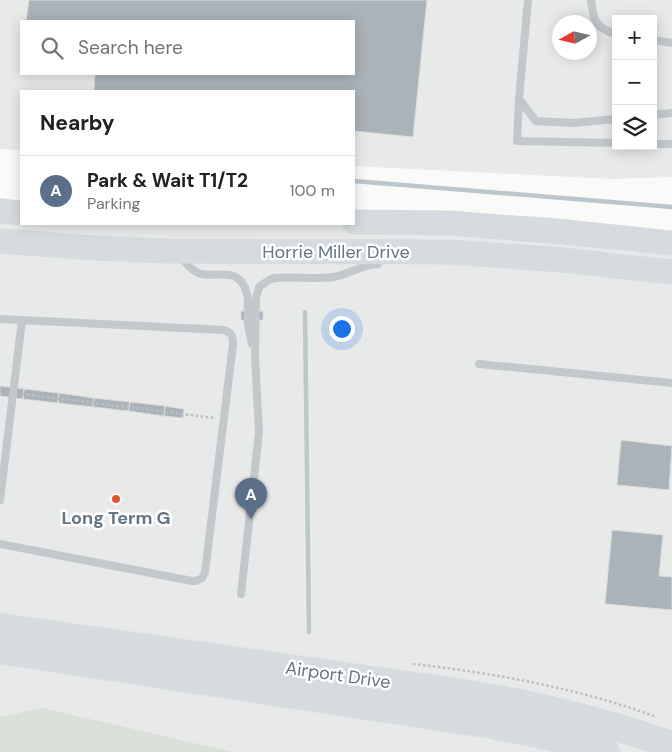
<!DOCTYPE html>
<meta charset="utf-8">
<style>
:root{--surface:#fff;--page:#f6f6f6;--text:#202124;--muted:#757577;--line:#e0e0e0;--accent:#0b8043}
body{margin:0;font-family:"DM Sans",sans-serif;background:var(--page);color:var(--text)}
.controls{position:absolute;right:15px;top:15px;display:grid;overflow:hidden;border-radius:0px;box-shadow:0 2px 12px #0003}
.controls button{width:45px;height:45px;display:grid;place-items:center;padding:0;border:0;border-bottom:1px solid var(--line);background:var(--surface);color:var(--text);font:25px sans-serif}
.compass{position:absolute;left:552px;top:15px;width:45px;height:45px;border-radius:50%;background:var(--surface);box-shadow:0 2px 12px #0003;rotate:262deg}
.you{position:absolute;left:341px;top:328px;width:18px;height:18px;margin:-12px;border:4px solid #fff;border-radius:50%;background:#1a73e8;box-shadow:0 0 0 8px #1a73e833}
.badge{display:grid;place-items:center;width:32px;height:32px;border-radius:50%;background:var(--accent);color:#fff;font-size:16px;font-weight:700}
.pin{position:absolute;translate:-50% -41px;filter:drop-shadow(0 1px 2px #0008)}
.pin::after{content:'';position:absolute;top:26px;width:18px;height:15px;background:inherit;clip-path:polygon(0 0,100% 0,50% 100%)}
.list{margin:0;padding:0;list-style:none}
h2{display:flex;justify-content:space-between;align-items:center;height:65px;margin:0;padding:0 20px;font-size:21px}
h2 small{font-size:16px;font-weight:400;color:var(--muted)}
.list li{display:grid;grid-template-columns:32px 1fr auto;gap:15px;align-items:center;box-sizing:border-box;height:70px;padding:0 20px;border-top:1px solid var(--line)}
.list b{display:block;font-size:19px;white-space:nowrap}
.list p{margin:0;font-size:16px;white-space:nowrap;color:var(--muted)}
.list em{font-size:16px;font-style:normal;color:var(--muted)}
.icon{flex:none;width:28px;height:28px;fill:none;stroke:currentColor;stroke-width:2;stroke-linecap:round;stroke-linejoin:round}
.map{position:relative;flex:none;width:672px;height:752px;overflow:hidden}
.search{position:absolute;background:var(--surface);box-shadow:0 2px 12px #0003;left:20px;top:20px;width:335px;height:55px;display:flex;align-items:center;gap:12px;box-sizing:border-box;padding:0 18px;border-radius:0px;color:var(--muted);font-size:19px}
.panel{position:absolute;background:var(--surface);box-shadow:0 2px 12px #0003;left:20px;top:90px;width:335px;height:135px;border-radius:0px}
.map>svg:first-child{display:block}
</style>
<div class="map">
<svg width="672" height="752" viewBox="0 0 672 752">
<rect width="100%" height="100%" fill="#fafaf8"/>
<path fill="#e8e9e9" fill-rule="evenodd" d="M0,0h672v177l-61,2 -257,-13v-75h-333v59l-21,-1zM616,19h37v127h-37zM21,21h333v53h-333zM560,22h30v30h-30z
M0,202l21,22h333l28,-13 165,6 125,14v521h-672z"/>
<path fill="#dadfd7" d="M42,708l190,44h-232v-35z"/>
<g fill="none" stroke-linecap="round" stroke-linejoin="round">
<path stroke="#bbc7cb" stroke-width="4.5" d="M354,181l318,26
M305,312l4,320"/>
</g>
<path fill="#aab3b9" stroke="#dcdcda" d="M29,0h398l-14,137 -59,-6v-40h-260l1,-17h259v-53h-328z
M241,311h22v9h-22z
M0,386l24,3 -1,10 -23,-3z
M24,389l35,4 -1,10 -35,-4z
M59,393l35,5 -1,9 -35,-4z
M94,398l36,4 -2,9 -35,-4z
M130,402l35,4 -1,10 -36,-5z
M165,406l19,3 -1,9 -19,-2z
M621,440l51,6 -3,44 -52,-5z
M612,530l51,5 -4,41 13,1v33l-67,-6z"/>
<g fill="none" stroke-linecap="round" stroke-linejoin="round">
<path stroke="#bbbfc2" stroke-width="2.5" stroke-dasharray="2.5 2.5" stroke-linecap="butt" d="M22,394l193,24
M413,664c81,9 164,24 241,52"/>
<path stroke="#c3c8cc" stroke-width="8" d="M528,0l-9,99 -2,42 99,2
M591,0c2,19 5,29 25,34
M653,40l19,3
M519,99l17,22 37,2 43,-4
M653,115l19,-2
M653,144h19
M180,257c6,5 11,13 18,16 17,7 41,-10 49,21 2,10 0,21 1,31 1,6 3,13 4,19
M0,319l224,11c7,2 9,6 9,14l-28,228 -3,6 -6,3h-4l-192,-37
M479,364l193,19
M0,500l22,-180
M241,594l18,-162 -4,-76 1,-58 3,-11 10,-7 5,-2c20,-2 40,2 59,-1 16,-2 29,-13 45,-13"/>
<path stroke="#d6dbdf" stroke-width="25" d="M0,211l21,2
M354,222l94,1 116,9 108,11
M0,241l94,7 72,3 284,1 112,8 110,12"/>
<path stroke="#d6dbdf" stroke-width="28" d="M0,627l470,67c69,11 136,28 202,51
M0,650l492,75 55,11 59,16"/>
</g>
<circle fill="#e4572e" stroke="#fff" stroke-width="2" cx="116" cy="499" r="5"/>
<g text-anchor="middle" stroke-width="5" stroke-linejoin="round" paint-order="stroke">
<g font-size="18" fill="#657683" stroke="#fff">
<text x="336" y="258">Horrie Miller Drive</text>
<text transform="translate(338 675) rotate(8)" y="6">Airport Drive</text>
</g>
<g font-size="18" font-weight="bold" fill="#657683" stroke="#fff">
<text x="116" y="524">Long Term G</text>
</g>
</g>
</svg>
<div class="controls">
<button>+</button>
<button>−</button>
<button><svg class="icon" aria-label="layers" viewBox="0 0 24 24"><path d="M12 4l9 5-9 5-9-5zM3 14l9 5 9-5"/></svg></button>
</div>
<svg class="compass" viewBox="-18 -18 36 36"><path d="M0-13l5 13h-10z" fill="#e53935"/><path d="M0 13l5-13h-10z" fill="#757577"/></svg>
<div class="you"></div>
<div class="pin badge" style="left:251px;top:519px;background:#5c6f8a">A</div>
<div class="search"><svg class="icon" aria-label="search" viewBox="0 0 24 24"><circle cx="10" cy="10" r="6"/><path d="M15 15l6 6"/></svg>Search here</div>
<section class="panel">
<h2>Nearby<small></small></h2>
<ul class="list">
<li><span class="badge" style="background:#5c6f8a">A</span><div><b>Park &amp; Wait T1/T2</b><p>Parking</p></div><em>100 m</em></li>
</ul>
</section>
</div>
